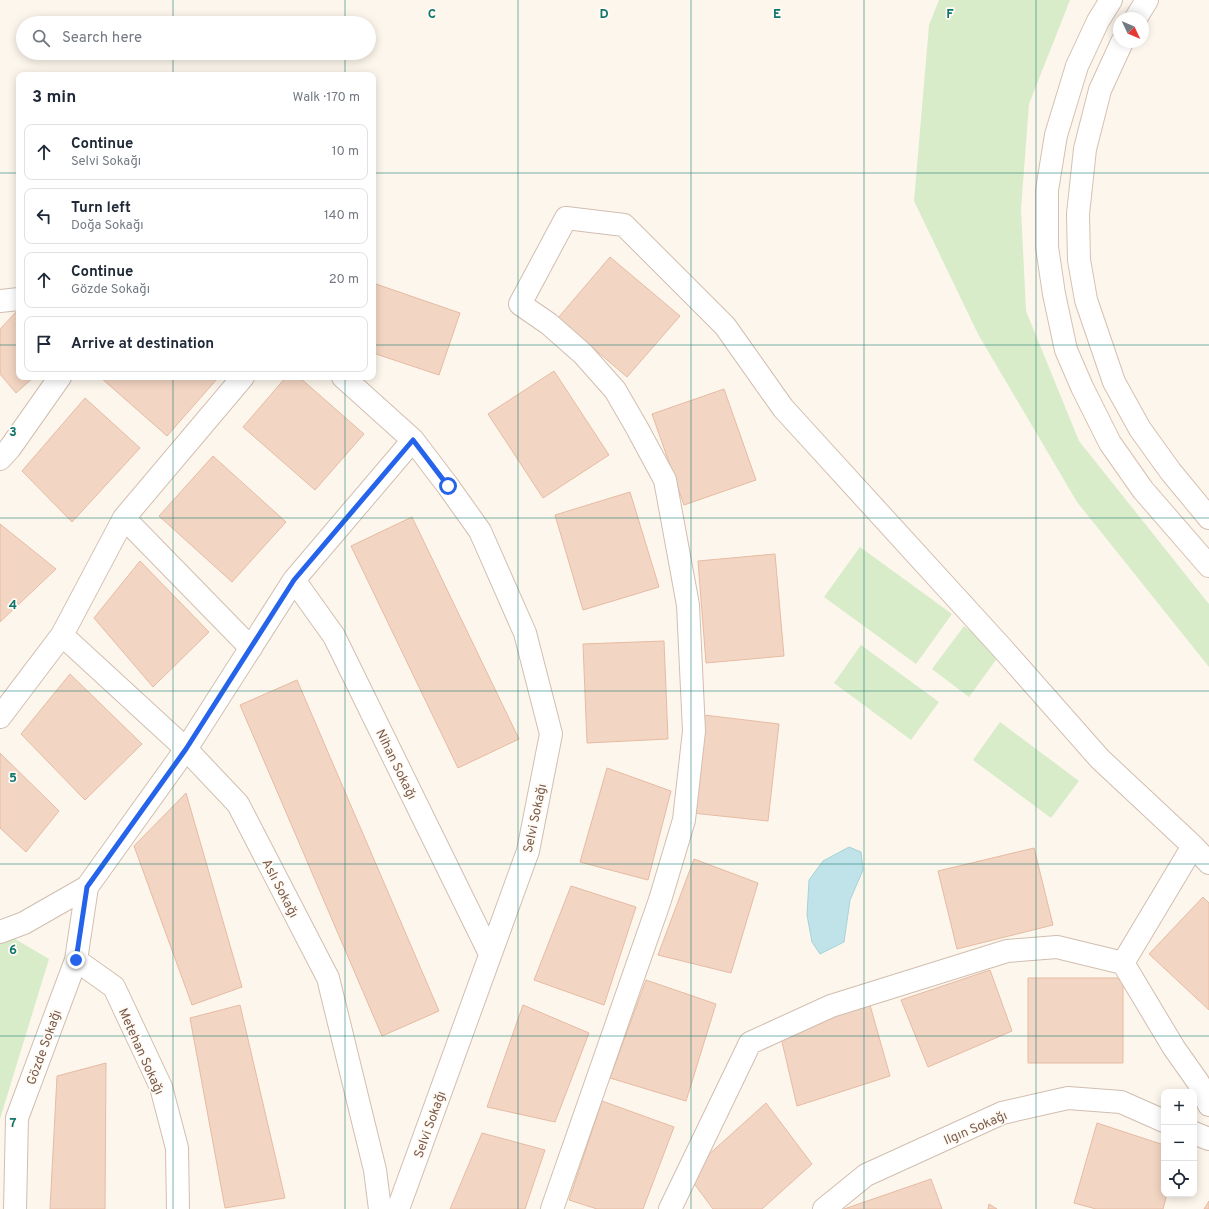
<!DOCTYPE html>
<meta charset="utf-8">
<style>
:root{--surface:#fff;--page:#f6f6f7;--text:#1f2937;--muted:#747a83;--line:#e0e1e3}
body{margin:0;font-family:Overpass,sans-serif;background:var(--page);color:var(--text)}
.controls{position:absolute;right:12px;bottom:12px;display:grid;overflow:hidden;border-radius:8px;box-shadow:0 2px 10px #0003}
.controls button{width:36px;height:36px;display:grid;place-items:center;padding:0;border:0;border-bottom:1px solid var(--line);background:var(--surface);color:var(--text);font:20px sans-serif}
.compass{position:absolute;left:1113px;top:12px;width:36px;height:36px;border-radius:50%;background:var(--surface);box-shadow:0 2px 10px #0003;rotate:134deg}
.stop{position:absolute;width:12px;height:12px;margin:-9px;border:3px solid #2563eb;border-radius:50%;background:#fff}
.stop.end{background:#2563eb;border-color:#fff;box-shadow:0 1px 4px #0008}
.list{margin:0;padding:0;list-style:none}
h2{display:flex;justify-content:space-between;align-items:center;height:52px;margin:0;padding:0 16px;font-size:17px}
h2 small{font-size:13px;font-weight:400;color:var(--muted)}
.list li{display:grid;grid-template-columns:26px 1fr auto;gap:12px;align-items:center;box-sizing:border-box;height:56px;margin:0 8px 8px;padding:0 8px;border:1px solid var(--line);border-radius:8px}
.list b{display:block;font-size:15px;white-space:nowrap}
.list p{margin:0;font-size:13px;white-space:nowrap;color:var(--muted)}
.list em{font-size:13px;font-style:normal;color:var(--muted)}
.icon{flex:none;width:22px;height:22px;fill:none;stroke:currentColor;stroke-width:2;stroke-linecap:round;stroke-linejoin:round}
.map{position:relative;flex:none;width:1209px;height:1209px;overflow:hidden}
.search{position:absolute;background:var(--surface);box-shadow:0 2px 10px #0003;left:16px;top:16px;width:360px;height:44px;display:flex;align-items:center;gap:10px;box-sizing:border-box;padding:0 14px;border-radius:22px;color:var(--muted);font-size:15px}
.panel{position:absolute;background:var(--surface);box-shadow:0 2px 10px #0003;left:16px;top:72px;width:360px;height:308px;border-radius:8px}
.map>svg:first-child{display:block}
</style>
<div class="map">
<svg width="1209" height="1209" viewBox="0 0 1209 1209">
<rect width="100%" height="100%" fill="#fdf6ec"/>
<path fill="#d8ecc9" d="M939,0h131l-41,104 -8,105 5,102 53,130 130,163v63l-132,-165 -99,-168 -64,-133 15,-176z
M860,547l92,67 -36,50 -92,-67z
M964,626l37,27 -32,44 -37,-28z
M861,645l78,57 -28,38 -77,-57z
M1000,722l79,59 -28,37 -78,-58z
M10,936l39,23 -49,160v-180z"/>
<path fill="#bfe3e8" stroke="#a5d3da" d="M849,847l12,5 2,18 -13,30 -6,42 -24,12 -8,-12 -5,-27 2,-35 14,-19z"/>
<path fill="#f3d5c3" stroke="#e6bba3" d="M610,257l70,59 -53,61 -69,-59z
M373,283l87,30 -21,62 -66,-22z
M19,309v68h15l-18,16 -16,-19v-45z
M554,371l55,84 -66,43 -55,-84z
M100,377h115l2,2 -50,57z
M286,377h13l65,57 -49,56 -72,-63z
M724,389l32,91 -72,25 -32,-91z
M85,398l55,50 -68,74 -50,-51z
M213,456l73,66 -54,60 -73,-66z
M630,492l29,95 -76,23 -28,-95z
M412,517l107,222 -61,29 -107,-222z
M0,524l56,45 -56,53z
M775,554l9,102 -78,7 -8,-102z
M140,561l69,71 -56,55 -59,-69z
M664,641l4,98 -81,4 -4,-99z
M70,674l72,70 -57,56 -64,-66z
M297,680l142,331 -57,25 -142,-331z
M704,715l75,9 -11,97 -76,-8z
M0,753l59,58 -33,41 -26,-24z
M607,768l64,23 -23,89 -68,-18z
M186,793l56,194 -50,18 -58,-159z
M1034,848l19,77 -96,24 -19,-78z
M694,859l64,24 -27,90 -73,-18z
M571,886l65,21 -32,98 -70,-25z
M1203,897l6,6v107l-60,-56z
M990,970l22,61 -84,36 -27,-67z
M1028,978h95v85h-95z
M646,980l70,24 -30,97 -76,-23z
M240,1005l45,193 -60,10 -35,-190z
M523,1005l66,28 -34,89 -68,-15z
M870,1005l20,71 -93,30 -18,-77z
M106,1063l-1,146h-55l7,-133z
M602,1101l72,26 -31,82h-46l-28,-9z
M766,1103l46,61 -50,45h-49l-26,-35z
M1097,1123l67,22v49h3l-4,15h-67l-22,-6z
M482,1133l63,17 -20,59h-75z
M931,1179l11,30h-98z
M1209,1201v8h-5z
M989,1204l8,5h-9z"/>
<g fill="none" stroke-linecap="round" stroke-linejoin="round">
<defs>
<path id="street" d="M0,301l19,-2
M343,377l70,63 35,46 32,45 45,102 26,101 -23,117 -130,358
M0,459l10,-11 50,-71
M124,518l127,130
M294,580l40,56 156,318
M62,635l124,114 52,55 90,174 47,192 5,39
M0,717l62,-82 62,-117 119,-141
M0,932l24,-9 63,-36 99,-138 108,-169 119,-140
M76,960l38,27 47,100 16,61 1,61
M1123,963l51,85 24,34 11,23
M1194,1133l15,6
M15,1209l2,-91 59,-158 11,-73
M552,1209l108,-309 24,-80 10,-89 -6,-126 -23,-125 -28,-52 -22,-38 -32,-36 -34,-30 -29,-20 46,-86 58,7 101,101 58,82 219,240 98,111 93,87 16,17
M670,1209l80,-166 81,-37 176,-55 50,-4 66,16 70,-117
M824,1209l42,-34 136,-62 66,-15 53,4 43,19"/>
<path id="secondary" d="M1111,0l-13,21 -21,45 -21,69 -9,55v57l7,47 12,56 16,37 28,56 33,47 66,76
M1136,18l11,-18
M1122,42l-22,48 -15,59 -7,65 1,46 7,40 28,82 26,47 31,43 38,46"/>
</defs>
<use href="#street" stroke="#d1beb0" stroke-width="24"/>
<use href="#secondary" stroke="#d6c0b0" stroke-width="24"/>
<use href="#street" stroke="#fff" stroke-width="22"/>
<use href="#secondary" stroke="#fff" stroke-width="22"/>
</g>
<g fill="none" stroke-linecap="round" stroke-linejoin="round">
<path stroke="#2563eb" stroke-width="5" d="M76,960l11,-73 99,-138 108,-169 119,-140 35,46"/>
</g>
<path fill="none" stroke="#0f766e" stroke-width="1" stroke-opacity="0.55" d="M173,0v23M345,0v23M518,0v1209M691,0v1209M864,0v1209M1036,0v1209M173,53v22M345,53v22M0,173h19M373,173h836M0,345h19M373,345h836M173,377v832M345,377v832M0,518h1209M0,691h1209M0,864h1209M0,1036h1209"/>
<g text-anchor="middle" stroke-width="3.5" stroke-linejoin="round" paint-order="stroke">
<g font-size="13" fill="#7a5c4d" stroke="#fffaf3">
<text transform="translate(397 764) rotate(64)" y="5">Nihan Sokağı</text>
<text transform="translate(534 818) rotate(-78)" y="5">Selvi Sokağı</text>
<text transform="translate(281 888) rotate(63)" y="5">Aslı Sokağı</text>
<text transform="translate(43 1047) rotate(-70)" y="5">Gözde Sokağı</text>
<text transform="translate(142 1051) rotate(66)" y="5">Metehan Sokağı</text>
<text transform="translate(429 1124) rotate(-70)" y="5">Selvi Sokağı</text>
<text transform="translate(975 1127) rotate(-23)" y="5">Ilgın Sokağı</text>
</g>
</g>
<g font-size="13" text-anchor="middle" font-weight="bold" fill="#0f766e" stroke="#fffaf3" stroke-width="3.5" stroke-linejoin="round" paint-order="stroke">
<text x="432" y="18">C</text>
<text x="604" y="18">D</text>
<text x="777" y="18">E</text>
<text x="950" y="18">F</text>
<text x="13" y="436">3</text>
<text x="13" y="609">4</text>
<text x="13" y="782">5</text>
<text x="13" y="954">6</text>
<text x="13" y="1127">7</text>
</g>
</svg>
<div class="controls">
<button>+</button>
<button>−</button>
<button><svg class="icon" aria-label="locate" viewBox="0 0 24 24"><circle cx="12" cy="12" r="6"/><path d="M12 2v4M12 18v4M2 12h4M18 12h4"/></svg></button>
</div>
<svg class="compass" viewBox="-18 -18 36 36"><path d="M0-13l5 13h-10z" fill="#e53935"/><path d="M0 13l5-13h-10z" fill="#747a83"/></svg>
<div class="stop" style="left:448px;top:486px"></div>
<div class="stop end" style="left:76px;top:960px"></div>
<div class="search"><svg class="icon" aria-label="search" viewBox="0 0 24 24"><circle cx="10" cy="10" r="6"/><path d="M15 15l6 6"/></svg>Search here</div>
<section class="panel">
<h2>3 min<small>Walk · 170 m</small></h2>
<ul class="list">
<li><svg class="icon" aria-label="ahead" viewBox="0 0 24 24"><path d="M12 20V5M6 11l6-6 6 6"/></svg><div><b>Continue</b><p>Selvi Sokağı</p></div><em>10 m</em></li>
<li><svg class="icon" aria-label="left" viewBox="0 0 24 24"><path d="M17 20v-9H6M10 6l-5 5 5 5"/></svg><div><b>Turn left</b><p>Doğa Sokağı</p></div><em>140 m</em></li>
<li><svg class="icon" aria-label="ahead" viewBox="0 0 24 24"><path d="M12 20V5M6 11l6-6 6 6"/></svg><div><b>Continue</b><p>Gözde Sokağı</p></div><em>20 m</em></li>
<li><svg class="icon" aria-label="arrive" viewBox="0 0 24 24"><path d="M6 21V4h12l-3 4 3 4H6"/></svg><div><b>Arrive at destination</b></div></li>
</ul>
</section>
</div>
